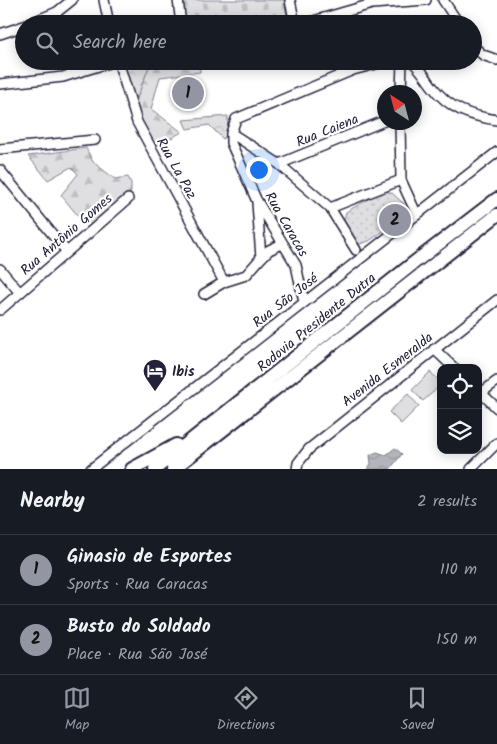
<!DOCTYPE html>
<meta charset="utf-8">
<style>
:root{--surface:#171b24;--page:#242831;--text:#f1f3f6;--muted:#9ea1a6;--line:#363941;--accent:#9495a2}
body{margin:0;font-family:Kalam,sans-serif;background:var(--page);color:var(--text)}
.controls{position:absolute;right:15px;bottom:15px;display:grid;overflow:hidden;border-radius:10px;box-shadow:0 2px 12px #0003}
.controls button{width:45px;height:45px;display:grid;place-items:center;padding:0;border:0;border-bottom:1px solid var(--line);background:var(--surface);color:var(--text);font:25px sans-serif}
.compass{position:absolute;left:377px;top:85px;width:45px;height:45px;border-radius:50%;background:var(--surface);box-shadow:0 2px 12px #0003;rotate:324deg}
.you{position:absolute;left:258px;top:169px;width:18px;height:18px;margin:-12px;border:4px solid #fff;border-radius:50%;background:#1a73e8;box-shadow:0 0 0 8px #1a73e833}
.badge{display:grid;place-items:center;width:32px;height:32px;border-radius:50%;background:var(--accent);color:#111;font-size:16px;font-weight:700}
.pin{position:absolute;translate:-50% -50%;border:2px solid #fff;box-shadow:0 1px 5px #0006}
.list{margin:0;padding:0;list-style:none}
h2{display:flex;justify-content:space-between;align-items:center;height:65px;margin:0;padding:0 20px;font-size:21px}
h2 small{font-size:16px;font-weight:400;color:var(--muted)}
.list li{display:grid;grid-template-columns:32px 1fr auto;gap:15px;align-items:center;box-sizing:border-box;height:70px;padding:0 20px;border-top:1px solid var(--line)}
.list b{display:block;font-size:19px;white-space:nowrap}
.list p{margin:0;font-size:16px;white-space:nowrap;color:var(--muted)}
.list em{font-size:16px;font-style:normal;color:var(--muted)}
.icon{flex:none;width:28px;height:28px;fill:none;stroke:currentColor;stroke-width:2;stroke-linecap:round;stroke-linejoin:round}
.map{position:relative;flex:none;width:497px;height:469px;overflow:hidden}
.search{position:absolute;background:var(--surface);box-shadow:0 2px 12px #0003;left:15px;right:15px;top:15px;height:55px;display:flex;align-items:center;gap:12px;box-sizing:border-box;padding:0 18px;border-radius:28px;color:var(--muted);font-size:19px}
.sheet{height:205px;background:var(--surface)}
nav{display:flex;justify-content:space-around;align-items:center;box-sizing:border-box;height:70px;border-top:1px solid var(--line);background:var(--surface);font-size:14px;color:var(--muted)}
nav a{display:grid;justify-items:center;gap:2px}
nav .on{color:var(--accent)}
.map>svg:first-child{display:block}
</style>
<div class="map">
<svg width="497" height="469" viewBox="0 0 497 469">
<defs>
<pattern id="grass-dots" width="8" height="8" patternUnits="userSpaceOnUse" patternTransform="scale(1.25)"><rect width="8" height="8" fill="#dfdfe2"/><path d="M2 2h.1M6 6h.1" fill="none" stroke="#bfbfc3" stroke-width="1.8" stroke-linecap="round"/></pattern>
<pattern id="forest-firs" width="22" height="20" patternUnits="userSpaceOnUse" patternTransform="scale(1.25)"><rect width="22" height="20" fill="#dfdfe2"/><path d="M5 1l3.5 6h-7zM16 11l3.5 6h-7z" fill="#bfbfc3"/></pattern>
<pattern id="cemetery-stones" width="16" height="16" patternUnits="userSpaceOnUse" patternTransform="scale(1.25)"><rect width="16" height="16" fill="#dfdfe2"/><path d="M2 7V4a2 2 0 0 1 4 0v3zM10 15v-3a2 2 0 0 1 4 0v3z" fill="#bfbfc3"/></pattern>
<pattern id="park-crowns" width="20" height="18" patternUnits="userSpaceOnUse" patternTransform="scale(1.25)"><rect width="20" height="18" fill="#dfdfe2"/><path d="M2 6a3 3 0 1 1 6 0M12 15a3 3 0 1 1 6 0" fill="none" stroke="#bfbfc3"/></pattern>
<pattern id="water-waves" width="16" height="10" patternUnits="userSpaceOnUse" patternTransform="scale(1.25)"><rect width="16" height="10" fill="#b4b4bc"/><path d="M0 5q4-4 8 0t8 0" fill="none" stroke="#9a9aa2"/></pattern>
</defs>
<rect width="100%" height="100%" fill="#fff"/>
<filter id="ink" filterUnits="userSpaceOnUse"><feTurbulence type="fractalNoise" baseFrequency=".02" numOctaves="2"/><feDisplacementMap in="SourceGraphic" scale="10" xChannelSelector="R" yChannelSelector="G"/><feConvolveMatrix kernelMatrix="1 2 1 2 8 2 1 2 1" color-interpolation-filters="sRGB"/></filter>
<g filter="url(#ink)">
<path fill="url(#grass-dots)" stroke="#80808e" d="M385,191l7,2 12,11 -4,16 -31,21 -12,4 -14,-22 3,-11 27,-16z"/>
<path fill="url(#forest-firs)" stroke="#80808e" d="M151,61h48l1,11 -40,5 -9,32 31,23 -29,16 -19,-42z
M86,148l7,14 22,17 13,-2 3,6v9l-44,35 -26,-32 17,-21 -7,-7 -23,13 -20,-24z"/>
<path fill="url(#cemetery-stones)" stroke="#80808e" d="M181,0h103l4,20 -3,4h-100z"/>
<path fill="url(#park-crowns)" stroke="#80808e" d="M124,61h27l-17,45 -17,-43z
M228,116l-1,18 -4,5 -14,-14 -22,4 -4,-9z"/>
<path fill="#dfdfe2" stroke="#80808e" d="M430,372l11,10v3l-18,16 -11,-11z
M408,394l11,12 -18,18 -12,-12z"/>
<path fill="url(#water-waves)" stroke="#7a7a88" d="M395,448l7,6 -12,15h-23l4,-5 -1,-9 7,-3 9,3z"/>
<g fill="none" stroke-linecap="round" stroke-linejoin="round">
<defs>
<path id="minor" d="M104,0l5,24
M178,0l3,24
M290,0l5,24
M443,0l16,24
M28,24l29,-12 15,-12
M303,24l69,-20 54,-4
M0,34l24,-8
M473,46l10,9 14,5
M118,61l19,61 87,160
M412,61c8,7 14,17 20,25 17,23 38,30 65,34
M0,84l63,-7 52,-16
M401,92l1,-31
M400,122l1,58 16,35
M231,133l48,31 51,44 26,42
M0,149l95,-9
M279,164l105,-43
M0,170l67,82
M330,208l71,-28
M261,258l8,-8 13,-6
M0,269l20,24
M204,294l20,-12 22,-7 15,-17 -4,-55
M304,302l-8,-37 -40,-66 -25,-56v-10l5,-14 117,-49 35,-9
M0,310l128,-111
M434,349l20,19
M478,390l19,18
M481,393l16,-12
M91,469l406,-317
M297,469l1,-6 11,-14 188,-149
M471,469l26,-26"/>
<path id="highway" d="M132,469l44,-24
M155,469l260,-207 82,-63
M173,469l324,-254"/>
</defs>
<use href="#minor" stroke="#22223b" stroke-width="12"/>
<use href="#highway" stroke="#22223b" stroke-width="16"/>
<use href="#minor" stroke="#fff" stroke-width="9"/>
<use href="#highway" stroke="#fff" stroke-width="12"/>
</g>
</g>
<defs>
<symbol id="hotel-pin" viewBox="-11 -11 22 30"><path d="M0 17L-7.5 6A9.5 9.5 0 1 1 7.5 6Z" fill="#22223b" stroke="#fff"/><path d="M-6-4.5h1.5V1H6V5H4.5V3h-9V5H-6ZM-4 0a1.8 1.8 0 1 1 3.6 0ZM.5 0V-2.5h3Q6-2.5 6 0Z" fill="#fff"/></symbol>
</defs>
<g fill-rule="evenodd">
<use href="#hotel-pin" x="141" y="357" width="28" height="38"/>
</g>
<g text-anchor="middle" stroke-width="4.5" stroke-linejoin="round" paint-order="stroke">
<g font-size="14" fill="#22223b" stroke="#fff">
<text transform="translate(327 130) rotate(-22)" y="5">Rua Caiena</text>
<text transform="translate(177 168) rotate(61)" y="5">Rua La Paz</text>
<text transform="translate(287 224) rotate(60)" y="5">Rua Caracas</text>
<text transform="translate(66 234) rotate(-41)" y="5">Rua Antônio Gomes</text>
<text transform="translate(285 300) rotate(-38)" y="5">Rua São José</text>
<text transform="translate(316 322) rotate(-39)" y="5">Rodovia Presidente Dutra</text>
<text transform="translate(387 369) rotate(-38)" y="5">Avenida Esmeralda</text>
</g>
<g font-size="14" font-weight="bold" fill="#22223b" stroke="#fff" text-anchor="start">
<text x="172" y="376">Ibis</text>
</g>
</g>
</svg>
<div class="controls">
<button><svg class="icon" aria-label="locate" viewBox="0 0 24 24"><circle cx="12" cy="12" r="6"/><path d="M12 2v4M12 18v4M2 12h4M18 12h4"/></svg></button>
<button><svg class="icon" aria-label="layers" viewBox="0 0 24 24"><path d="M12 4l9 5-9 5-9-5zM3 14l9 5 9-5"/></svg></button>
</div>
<svg class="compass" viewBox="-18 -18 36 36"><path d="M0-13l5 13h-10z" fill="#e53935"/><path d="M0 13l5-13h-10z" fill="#9ea1a6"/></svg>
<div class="you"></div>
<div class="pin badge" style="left:188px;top:93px">1</div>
<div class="pin badge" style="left:395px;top:220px">2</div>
<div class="search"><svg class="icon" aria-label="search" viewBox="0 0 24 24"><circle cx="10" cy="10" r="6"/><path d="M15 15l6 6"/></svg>Search here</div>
</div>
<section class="sheet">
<h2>Nearby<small>2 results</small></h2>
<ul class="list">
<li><span class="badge">1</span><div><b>Ginasio de Esportes</b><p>Sports · Rua Caracas</p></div><em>110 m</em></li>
<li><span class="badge">2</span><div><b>Busto do Soldado</b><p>Place · Rua São José</p></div><em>150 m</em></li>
</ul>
</section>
<nav>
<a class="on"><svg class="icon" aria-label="map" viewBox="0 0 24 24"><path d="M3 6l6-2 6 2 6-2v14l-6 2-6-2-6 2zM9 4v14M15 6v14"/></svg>Map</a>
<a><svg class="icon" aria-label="directions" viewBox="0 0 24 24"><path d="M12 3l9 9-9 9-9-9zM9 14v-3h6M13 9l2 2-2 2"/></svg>Directions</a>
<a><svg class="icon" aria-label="saved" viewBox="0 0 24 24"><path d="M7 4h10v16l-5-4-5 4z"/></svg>Saved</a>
</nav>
